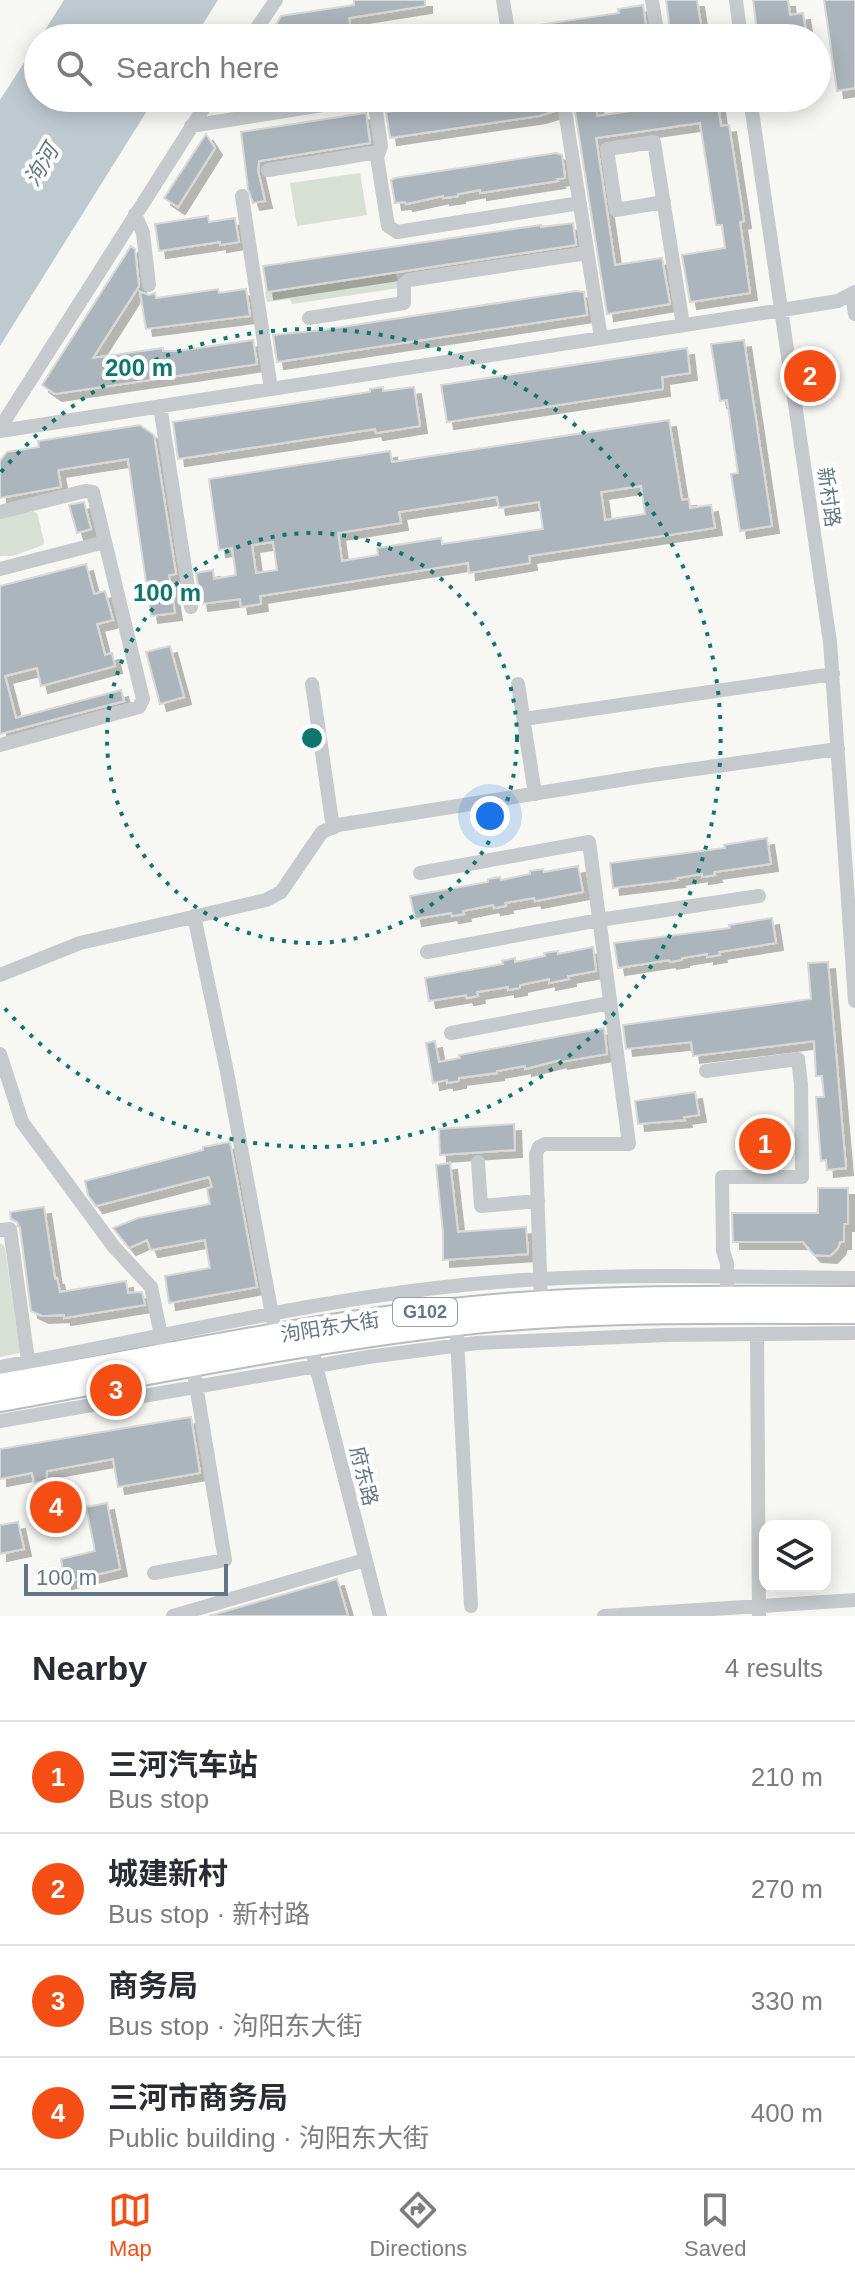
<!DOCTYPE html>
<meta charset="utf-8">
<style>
:root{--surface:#fff;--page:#f7f7f7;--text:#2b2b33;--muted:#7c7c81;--line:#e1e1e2;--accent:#f54e15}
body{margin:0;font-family:Helvetica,"Noto Sans SC",sans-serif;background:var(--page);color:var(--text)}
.controls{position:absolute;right:24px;bottom:24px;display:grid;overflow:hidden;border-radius:16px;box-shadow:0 4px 20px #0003}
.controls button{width:72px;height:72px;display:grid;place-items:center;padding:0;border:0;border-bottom:2px solid var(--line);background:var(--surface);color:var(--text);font:40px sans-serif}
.scale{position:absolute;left:24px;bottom:20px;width:204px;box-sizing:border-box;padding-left:8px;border:4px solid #637687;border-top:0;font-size:22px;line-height:28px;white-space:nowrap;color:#637687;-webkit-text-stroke:6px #fff;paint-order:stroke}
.you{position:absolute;left:490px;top:816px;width:28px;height:28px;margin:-20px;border:6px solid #fff;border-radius:50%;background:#1a73e8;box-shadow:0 0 0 12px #1a73e833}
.badge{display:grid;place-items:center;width:52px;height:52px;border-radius:50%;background:var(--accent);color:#fff;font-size:26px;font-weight:700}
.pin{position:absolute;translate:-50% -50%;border:4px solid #fff;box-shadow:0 2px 8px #0006}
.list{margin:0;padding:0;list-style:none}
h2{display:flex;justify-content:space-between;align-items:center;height:104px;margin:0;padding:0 32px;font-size:34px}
h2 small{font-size:26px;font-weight:400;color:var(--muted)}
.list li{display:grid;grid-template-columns:52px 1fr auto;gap:24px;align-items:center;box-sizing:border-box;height:112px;padding:0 32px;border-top:2px solid var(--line)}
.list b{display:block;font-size:30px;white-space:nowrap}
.list p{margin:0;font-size:26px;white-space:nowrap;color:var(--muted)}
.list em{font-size:26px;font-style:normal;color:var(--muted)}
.icon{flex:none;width:44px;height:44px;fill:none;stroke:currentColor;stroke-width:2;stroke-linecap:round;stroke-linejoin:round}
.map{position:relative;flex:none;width:855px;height:1616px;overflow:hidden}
.search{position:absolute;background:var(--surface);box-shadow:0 4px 20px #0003;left:24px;right:24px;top:24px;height:88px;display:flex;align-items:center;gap:20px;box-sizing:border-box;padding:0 28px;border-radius:44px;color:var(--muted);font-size:30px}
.sheet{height:552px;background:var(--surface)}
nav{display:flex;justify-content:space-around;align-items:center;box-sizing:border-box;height:112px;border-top:2px solid var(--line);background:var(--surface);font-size:22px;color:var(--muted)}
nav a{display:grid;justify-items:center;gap:4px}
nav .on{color:var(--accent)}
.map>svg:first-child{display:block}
</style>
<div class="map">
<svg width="855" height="1616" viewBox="0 0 855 1616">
<defs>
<filter id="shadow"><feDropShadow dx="7" dy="7" stdDeviation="0" flood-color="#0004"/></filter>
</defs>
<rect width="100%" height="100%" fill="#f7f7f3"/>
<path fill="#d8dfd4" d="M360,173l7,42 -70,11 -7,-43z
M396,273l3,15 -107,16 -2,-5 -23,3 -2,-10z
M33,511l4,2 7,28 -1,4 -30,11h-13v-38z
M0,1243l5,4 15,106 -20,4z"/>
<path fill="#bfcad0" d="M64,0h154l-24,38h-154z
M38,41v57h117l-155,248v-246z"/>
<path fill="#acb5bb" stroke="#d8d8d6" stroke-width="2" fill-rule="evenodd" filter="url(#shadow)" d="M354,0h71v6l-76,12 2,12 -50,8h-32l12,-22 73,-11z
M666,0h31l4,25 -31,5z
M753,0h35l2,15 13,-2 3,18 -48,7z
M824,0h31v88l-18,3z
M643,5l4,29 -28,4h-100l-1,-10 101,-15 -1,-4z
M482,98h71l2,13 -16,5 -149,22 -4,-26z
M573,98h23l1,18 120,-18 4,28 8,-1 15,96 -4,1 10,71 -60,9 -8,-47 43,-7 -3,-23h-6l-16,-102 -104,15 19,127 47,-7 8,46 -63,10z
M366,113l4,30 -111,18 -1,10 7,30 -12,2 -5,-14 -7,-57z
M206,134l9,14 -37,59 -14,-9z
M556,153l6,2 3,23 -8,1 1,2 -78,12v-3l-22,4v2l-15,2v-2l-37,8 -1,-2 -10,1 -4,-23 4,-2z
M208,216l1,6 26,-4 4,24 -19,3v-3l-61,9 -4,-27z
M573,223l3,22 -309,47 -4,-26 278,-41v2z
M131,246l4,3 4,37 -46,72 70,-10v3h15l75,-11 4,24 -202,30 -13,-9z
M218,289l1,4 27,-4 4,27 -104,13 -6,-37 9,3 6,-2 1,5z
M576,291l8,1 3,23 -310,47 -4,-27 49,-5z
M744,340l28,186 -32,5 -9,-57 7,-1 -11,-73 -7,1 -9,-57z
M687,348l3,25 -28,4 1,12 -216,33 -6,-37z
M383,387v4l31,-4 6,39 -44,7 -1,-4 -197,30 -5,-37 197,-30v-3z
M669,420l13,80 7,-1 1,9 21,-3 4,23 -186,28 1,7 -61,10 -1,-10 -208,33 1,8 -20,3 -1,-8 -39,5 -5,-31 17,-3 1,9 22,-4 -4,-27 -13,2 -10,-71 181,-28 2,11zM641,486l4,28 -40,6 -4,-28zM497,497l2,11 40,-6 4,27 -101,15 -1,-6 -64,10 1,7 -36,6 -4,-28 63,-10 -2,-11zM273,542l4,28 -21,3 -4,-28z
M140,425l14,10 22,139 -7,1 6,38 -24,3 -23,-157 -70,11 3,17 -61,11v-37l7,-9 32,-5 -1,-6z
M84,502l7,27 -14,4 -8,-28z
M86,564l8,30 11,-3 8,29 -16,4 8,31 7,-2 3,13 -74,20 -4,-18 -32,8 11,42 105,-28 3,11 -124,33v-148z
M170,646l14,51 -24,7 -14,-52z
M767,838l4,26 -57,8 1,3 -13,2v-3l-25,4 1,2 -65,8 -3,-25 115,-15 -1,-3z
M578,866l5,26 -48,9 -1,-3 -29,5 1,3 -12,2 -1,-3 -30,6 1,3 -12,2 -1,-3 -36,6 -5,-23 78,-14v-3l12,-2 1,3 29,-6v-3l13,-2 1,3z
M772,918l4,25 -57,9 1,3 -13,2v-3l-25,4v2l-12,2 -1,-2 -51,8 -4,-25 116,-15 -1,-3z
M593,947l3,24 -28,5 1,3 -20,4v-4l-29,6v3l-12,2v-3l-31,5 1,4 -11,2 -1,-3 -37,6 -4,-23 78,-14 -1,-3 13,-3v4l30,-6 -1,-3 14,-2v3z
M828,962l18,206 -19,2 -1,-10 -5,1 -5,-64h8l-2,-21h-6l-2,-35 -121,15 -2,-14 -65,7 -3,-24 188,-26 -3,-36z
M604,1028l3,26 -46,8 -1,-2 -35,9v-3l-28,5v2l-38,5v3l-12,2v-3l-14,3 -7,-40 9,-2 4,21 21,-4 -1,-3z
M695,1092l4,23 -15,2 1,3 -47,4 -3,-23z
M514,1124l1,26 -75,5 -1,-26z
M230,1142l27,145 -88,16 -4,-27 45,-8 -5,-28 -54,10 -4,-10 -18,8 -16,-20 25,-10 72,-14 -3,-15 5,-2 -3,-10 -113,29 -8,-11 -3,-14 118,-31v-3z
M450,1163l8,69 68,-5 2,27 -85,6v-27l-7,-68z
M818,1188h30v36h-4v18h-4l-2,6 -8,8 -16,-1 -11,-13h-70l-1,-29h86z
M44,1207l11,72 2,-1 3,14 66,-11 2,12 14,-1 3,13 -81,13v-3l-22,1 -11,-5 -11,-83 -3,-6 -6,-3 -1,-7z
M191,1417l9,56 -82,14 -5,-28 -66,12 -1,10 -12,2 -2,-10 -32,6v-30z
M107,1503l13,66 -55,13 -4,-23 34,-8 -9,-44z
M18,1522l6,27 -24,5v-29z
M337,1579l11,37h-139z"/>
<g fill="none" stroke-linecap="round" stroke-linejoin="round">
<defs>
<path id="highway" d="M0,1384c157,-27 314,-62 473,-77 125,-13 256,-10 382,-10
M0,1401c151,-27 302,-58 455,-76 129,-15 270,-12 400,-12"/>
</defs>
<use href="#highway" stroke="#b8bcbf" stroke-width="24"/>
<path stroke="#c6cacd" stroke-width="14" d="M503,0l6,38
M652,0l6,38
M736,0l5,38
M250,38l26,-38
M374,98l7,48 -4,11 11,69 9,6 183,-29
M563,98l38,240
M750,98l80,544 25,359
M191,126l176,-28
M268,170l110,-18
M242,196l29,193
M664,202l-48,8 -9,-61 47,-7 29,183
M135,214l8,19 6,52
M852,295l3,19
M309,318l95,-15v-19l5,-4 178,-27
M160,406l31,201
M0,428l210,-330
M0,431l782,-121 56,-9 17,-9
M0,512l85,-21 8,1 50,207 -4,8 -139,38
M0,569l105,-27
M312,684l21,144
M518,684l17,110
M524,719l309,-45
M420,873l169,-31 40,302h-84l-6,3 -3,7 5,149
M194,916l33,156 46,248
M427,952l172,-32 160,-24
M0,975l80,-32 186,-43 15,-8 41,-60 16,-7 307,-49 193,-27
M451,1033l159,-30
M0,1054l22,68 92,125 37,40 12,58
M706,1071l92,-12 3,25 1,93h-80l1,74 4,12v23
M478,1162l3,44 57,-5
M0,1230l10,-1 19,139
M757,1334l2,282
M457,1337l14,269
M314,1358l66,258
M0,1367c161,-29 321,-70 485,-84 122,-11 247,-6 370,-5
M0,1421l368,-64 109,-14 190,-8 188,-2
M154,1573l71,-13 -30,-181
M173,1616l192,-56
M604,1616l251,-16"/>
<use href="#highway" stroke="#fff" stroke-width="20"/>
</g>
<g fill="none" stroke="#0f766e" stroke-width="4" stroke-dasharray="4 8">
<circle cx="312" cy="738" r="205"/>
<path d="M1 472A409 409 0 1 1 1 1004"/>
</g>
<g text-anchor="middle" stroke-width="8" stroke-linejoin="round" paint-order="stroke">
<rect fill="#fff" stroke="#929fab" stroke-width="2" x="393" y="1298" width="64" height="28" rx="6"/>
<g font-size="18" font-weight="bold" fill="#637687">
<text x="425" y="1318">G102</text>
</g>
<g font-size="20" fill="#637687" stroke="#fff">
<text transform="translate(829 497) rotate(82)" y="7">新村路</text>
<text transform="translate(330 1327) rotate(-9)" y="7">泃阳东大街</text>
<text transform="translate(364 1476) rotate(76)" y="7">府东路</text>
</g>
<g font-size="22" font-style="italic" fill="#5f7983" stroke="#fff">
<text transform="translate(41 165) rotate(-59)" y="8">泃河</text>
</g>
</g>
<circle cx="312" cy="738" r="12" fill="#0f766e" stroke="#fff" stroke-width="4"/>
<g font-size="24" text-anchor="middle" font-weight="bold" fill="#0f766e" stroke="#fff" stroke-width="8" stroke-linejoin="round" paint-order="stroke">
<text x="139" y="376">200 m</text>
<text x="167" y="601">100 m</text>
</g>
</svg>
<div class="controls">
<button><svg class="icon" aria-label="layers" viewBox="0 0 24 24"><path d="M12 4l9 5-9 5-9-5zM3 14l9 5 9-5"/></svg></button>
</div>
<div class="scale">100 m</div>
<div class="you"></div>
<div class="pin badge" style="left:765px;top:1144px">1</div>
<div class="pin badge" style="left:810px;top:376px">2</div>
<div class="pin badge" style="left:116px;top:1390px">3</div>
<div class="pin badge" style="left:56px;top:1507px">4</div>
<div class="search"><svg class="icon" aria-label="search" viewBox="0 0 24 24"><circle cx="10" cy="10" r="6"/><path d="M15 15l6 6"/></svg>Search here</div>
</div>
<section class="sheet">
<h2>Nearby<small>4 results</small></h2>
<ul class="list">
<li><span class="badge">1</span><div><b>三河汽车站</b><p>Bus stop</p></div><em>210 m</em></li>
<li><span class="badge">2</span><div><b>城建新村</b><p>Bus stop · 新村路</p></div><em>270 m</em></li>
<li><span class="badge">3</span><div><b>商务局</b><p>Bus stop · 泃阳东大街</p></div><em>330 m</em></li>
<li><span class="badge">4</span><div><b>三河市商务局</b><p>Public building · 泃阳东大街</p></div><em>400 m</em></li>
</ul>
</section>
<nav>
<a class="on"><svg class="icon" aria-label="map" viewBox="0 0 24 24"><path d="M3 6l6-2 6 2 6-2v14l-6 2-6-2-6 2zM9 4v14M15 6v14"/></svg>Map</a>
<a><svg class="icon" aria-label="directions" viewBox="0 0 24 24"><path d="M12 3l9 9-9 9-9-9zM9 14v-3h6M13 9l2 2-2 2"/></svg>Directions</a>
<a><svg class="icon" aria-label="saved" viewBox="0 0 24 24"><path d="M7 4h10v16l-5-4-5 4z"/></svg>Saved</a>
</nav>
